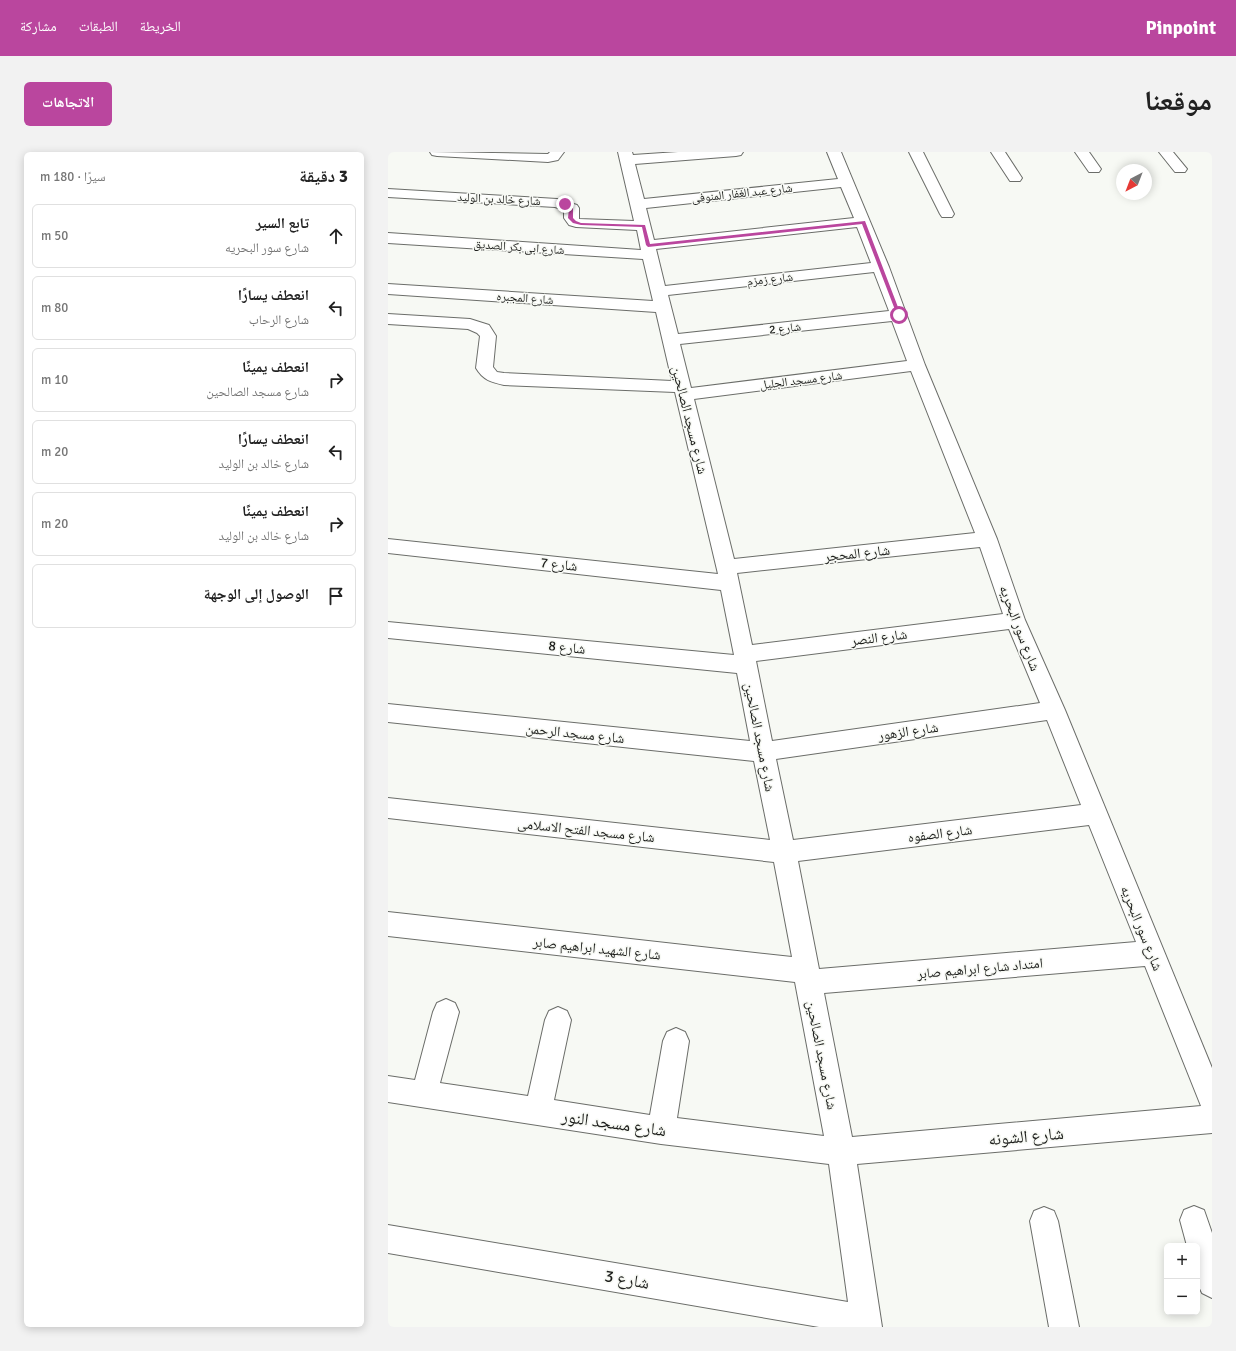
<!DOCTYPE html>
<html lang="ar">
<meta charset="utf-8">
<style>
:root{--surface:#fff;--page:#f2f2f2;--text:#222;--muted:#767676;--line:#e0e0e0;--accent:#ba469e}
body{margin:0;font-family:Signika,"Noto Naskh Arabic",sans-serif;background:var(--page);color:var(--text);direction:rtl}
.controls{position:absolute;right:12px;bottom:12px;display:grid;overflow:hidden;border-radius:6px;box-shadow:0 2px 10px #0003}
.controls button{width:36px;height:36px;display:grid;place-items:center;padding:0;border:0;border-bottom:1px solid var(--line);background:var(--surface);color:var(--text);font:20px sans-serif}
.compass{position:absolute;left:728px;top:12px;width:36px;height:36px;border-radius:50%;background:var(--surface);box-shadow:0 2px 10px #0003;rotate:222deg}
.stop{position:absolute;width:12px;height:12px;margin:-9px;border:3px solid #ba469e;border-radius:50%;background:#fff}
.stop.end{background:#ba469e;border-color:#fff;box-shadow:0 1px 4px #0008}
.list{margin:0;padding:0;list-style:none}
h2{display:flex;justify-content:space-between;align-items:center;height:52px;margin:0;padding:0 16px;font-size:17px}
h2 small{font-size:13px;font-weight:400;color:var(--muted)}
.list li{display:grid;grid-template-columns:26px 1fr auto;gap:12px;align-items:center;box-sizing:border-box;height:64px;margin:0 8px 8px;padding:0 8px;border:1px solid var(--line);border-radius:6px}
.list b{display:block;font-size:15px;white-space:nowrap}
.list p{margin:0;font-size:13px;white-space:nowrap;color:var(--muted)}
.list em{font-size:13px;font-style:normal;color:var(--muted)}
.icon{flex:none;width:22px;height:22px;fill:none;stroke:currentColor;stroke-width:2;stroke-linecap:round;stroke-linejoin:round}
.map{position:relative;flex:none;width:824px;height:1175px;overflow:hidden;direction:ltr;border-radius:6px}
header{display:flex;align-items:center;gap:24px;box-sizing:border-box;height:56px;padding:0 20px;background:var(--accent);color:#fff}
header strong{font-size:19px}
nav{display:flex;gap:22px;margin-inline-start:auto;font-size:14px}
.intro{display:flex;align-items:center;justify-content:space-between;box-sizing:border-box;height:96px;padding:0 24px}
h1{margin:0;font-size:28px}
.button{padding:10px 18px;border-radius:6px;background:var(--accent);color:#fff;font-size:14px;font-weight:700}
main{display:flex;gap:24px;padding:0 24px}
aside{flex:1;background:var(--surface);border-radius:6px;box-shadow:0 2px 10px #0003}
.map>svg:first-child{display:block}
</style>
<header>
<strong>Pinpoint</strong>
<nav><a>الخريطة</a><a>الطبقات</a><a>مشاركة</a></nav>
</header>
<div class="intro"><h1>موقعنا</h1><a class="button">الاتجاهات</a></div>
<main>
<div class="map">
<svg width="824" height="1175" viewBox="0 0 824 1175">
<rect width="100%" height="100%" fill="#f7f9f4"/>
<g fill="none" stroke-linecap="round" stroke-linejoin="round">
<defs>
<path id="minor" d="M42,0l118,2 2,-2h14l-6,8 -10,2 -111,-6 -5,-1z
M230,0h14l1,3 45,-3h65l-2,3 -5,1 -101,8 9,35 194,-20 -11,-27h14l48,115 36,98 72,174 28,81 40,90 147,358v65l-355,31 25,163h-63l-431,-74v-28l460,77 -19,-138 -168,-20 -273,-42v-26l27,4 18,-68 4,-9 9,-4 9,4 4,9 -19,71 88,13 17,-76 4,-9 9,-4 9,4 4,9 -17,80 96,15 13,-74 4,-9 9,-4 9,4 4,9 -12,77 147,18 -29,-154 -407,-46v-24l404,45 -18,-95 -386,-44v-20l382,42 -16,-79 -366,-39v-18l362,37 -13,-68 -349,-35v-16l346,33 -13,-65 -333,-37v-14l330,35 -43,-182 -171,-7c-13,-3 -21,-5 -28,-17l4,-32 -3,-3 -9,-4 -80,-5v-10l82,5 19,6 7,11 -3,31 4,5 7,1 168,8 -16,-69 -268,-18v-10l265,17 -10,-42 -255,-16v-10l253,17 -4,-20 -61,-3 -7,-2 -5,-7v-8l-9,-3 -167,-10v-8l169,10 20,6 2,3v11l55,2zM453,35l13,31 -200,22 -8,-32zM469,75l14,36 -206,23 -9,-37zM486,120l15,39 -211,23 -10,-39zM504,169l15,40 -216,27 -11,-44zM523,219l64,162 -241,26 -40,-160zM592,395l23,67 -251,31 -15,-72zM621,477l31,74 -268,38 -16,-80zM659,568l34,85 -288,35 -17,-81zM701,673l47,117 -317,27 -21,-108zM757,814l56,140 -349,31 -28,-144z
M521,0h14l31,62 -2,3h-10l-2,-3z
M603,0h14l17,26 -2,3h-10z
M687,0h14l12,17 -2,3h-10z
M771,0h14l14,17 -2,3h-10z
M806,1054l10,4 8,23v65l-10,-5 -5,-11v-36h-10l-7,-26 4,-10z
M656,1055l10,4 4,10 21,106h-30l-19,-106 4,-10z"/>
</defs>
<use href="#minor" stroke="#6b6d69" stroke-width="2"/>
<use href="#minor" fill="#fff" fill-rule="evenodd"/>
</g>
<path fill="#ba469e" d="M176,51l9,4v11l3,3 5,2 64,2 5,19 215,-23 36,94 -2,2 -2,-2 -35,-91 -214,23 -2,-2 -4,-18 -61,-2 -8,-2 -5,-5 1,-10 -5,-3z"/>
<g text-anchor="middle" stroke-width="3" stroke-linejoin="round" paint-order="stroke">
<g font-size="12" fill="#1d1e1c" stroke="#f7f9f4">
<text transform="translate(354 41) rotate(-6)" y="4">شارع عبد الغفار المنوفى</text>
<text transform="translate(111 47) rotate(3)" y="4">شارع خالد بن الوليد</text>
<text transform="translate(131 95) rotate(4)" y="4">شارع ابى بكر الصديق</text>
<text transform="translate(382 127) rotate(-6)" y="4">شارع زمزم</text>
<text transform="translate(137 146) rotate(4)" y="4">شارع المجبره</text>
<text transform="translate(397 176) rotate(-6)" y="4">شارع 2</text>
<text transform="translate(413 228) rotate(-7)" y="4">شارع مسجد الجليل</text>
</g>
<g font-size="14" fill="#1d1e1c" stroke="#f7f9f4">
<text transform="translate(302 268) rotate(76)" y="5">شارع مسجد الصالحين</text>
<text transform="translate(469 401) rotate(-6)" y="5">شارع المحجر</text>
<text transform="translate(171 412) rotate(6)" y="5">شارع 7</text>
<text transform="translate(632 476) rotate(69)" y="5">شارع سور البحريه</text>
<text transform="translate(491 485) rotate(-7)" y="5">شارع النصر</text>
<text transform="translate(179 495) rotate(6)" y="5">شارع 8</text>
<text transform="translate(520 579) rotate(-8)" y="5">شارع الزهور</text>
<text transform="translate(187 581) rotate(6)" y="5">شارع مسجد الرحمن</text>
<text transform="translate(372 585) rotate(79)" y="5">شارع مسجد الصالحين</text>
<text transform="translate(198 678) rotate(6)" y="5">شارع مسجد الفتح الاسلامى</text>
<text transform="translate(552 681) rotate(-7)" y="5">شارع الصفوه</text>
<text transform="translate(754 776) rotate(68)" y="5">شارع سور البحريه</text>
<text transform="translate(209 796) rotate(6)" y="5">شارع الشهيد ابراهيم صابر</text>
<text transform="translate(592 816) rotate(-5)" y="5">امتداد شارع ابراهيم صابر</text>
<text transform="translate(434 903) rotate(79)" y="5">شارع مسجد الصالحين</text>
</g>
<g font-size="17" fill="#1d1e1c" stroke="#f7f9f4">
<text transform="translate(226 971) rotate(8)" y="6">شارع مسجد النور</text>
<text transform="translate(638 984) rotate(-5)" y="6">شارع الشونه</text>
<text transform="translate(239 1127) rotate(10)" y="6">شارع 3</text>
</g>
</g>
</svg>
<div class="controls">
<button>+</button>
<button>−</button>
</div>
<svg class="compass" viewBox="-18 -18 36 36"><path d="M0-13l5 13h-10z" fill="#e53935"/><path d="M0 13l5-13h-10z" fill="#767676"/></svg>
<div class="stop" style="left:511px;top:163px"></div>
<div class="stop end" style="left:177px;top:52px"></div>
</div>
<aside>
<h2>3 دقيقة<small>سيرًا · 180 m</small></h2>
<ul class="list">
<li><svg class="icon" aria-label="ahead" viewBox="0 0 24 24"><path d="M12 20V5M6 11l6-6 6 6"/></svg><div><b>تابع السير</b><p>شارع سور البحريه</p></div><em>50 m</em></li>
<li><svg class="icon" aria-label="left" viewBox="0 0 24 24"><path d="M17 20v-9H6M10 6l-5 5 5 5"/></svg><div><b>انعطف يسارًا</b><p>شارع الرحاب</p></div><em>80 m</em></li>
<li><svg class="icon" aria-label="right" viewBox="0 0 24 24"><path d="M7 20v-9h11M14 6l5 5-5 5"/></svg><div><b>انعطف يمينًا</b><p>شارع مسجد الصالحين</p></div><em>10 m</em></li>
<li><svg class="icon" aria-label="left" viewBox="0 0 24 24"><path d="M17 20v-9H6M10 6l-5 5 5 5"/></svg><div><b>انعطف يسارًا</b><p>شارع خالد بن الوليد</p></div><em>20 m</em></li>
<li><svg class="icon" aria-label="right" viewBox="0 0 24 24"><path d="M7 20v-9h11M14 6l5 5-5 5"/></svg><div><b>انعطف يمينًا</b><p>شارع خالد بن الوليد</p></div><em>20 m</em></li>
<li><svg class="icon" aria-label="arrive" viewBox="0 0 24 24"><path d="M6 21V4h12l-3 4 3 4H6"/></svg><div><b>الوصول إلى الوجهة</b></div></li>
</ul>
</aside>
</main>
